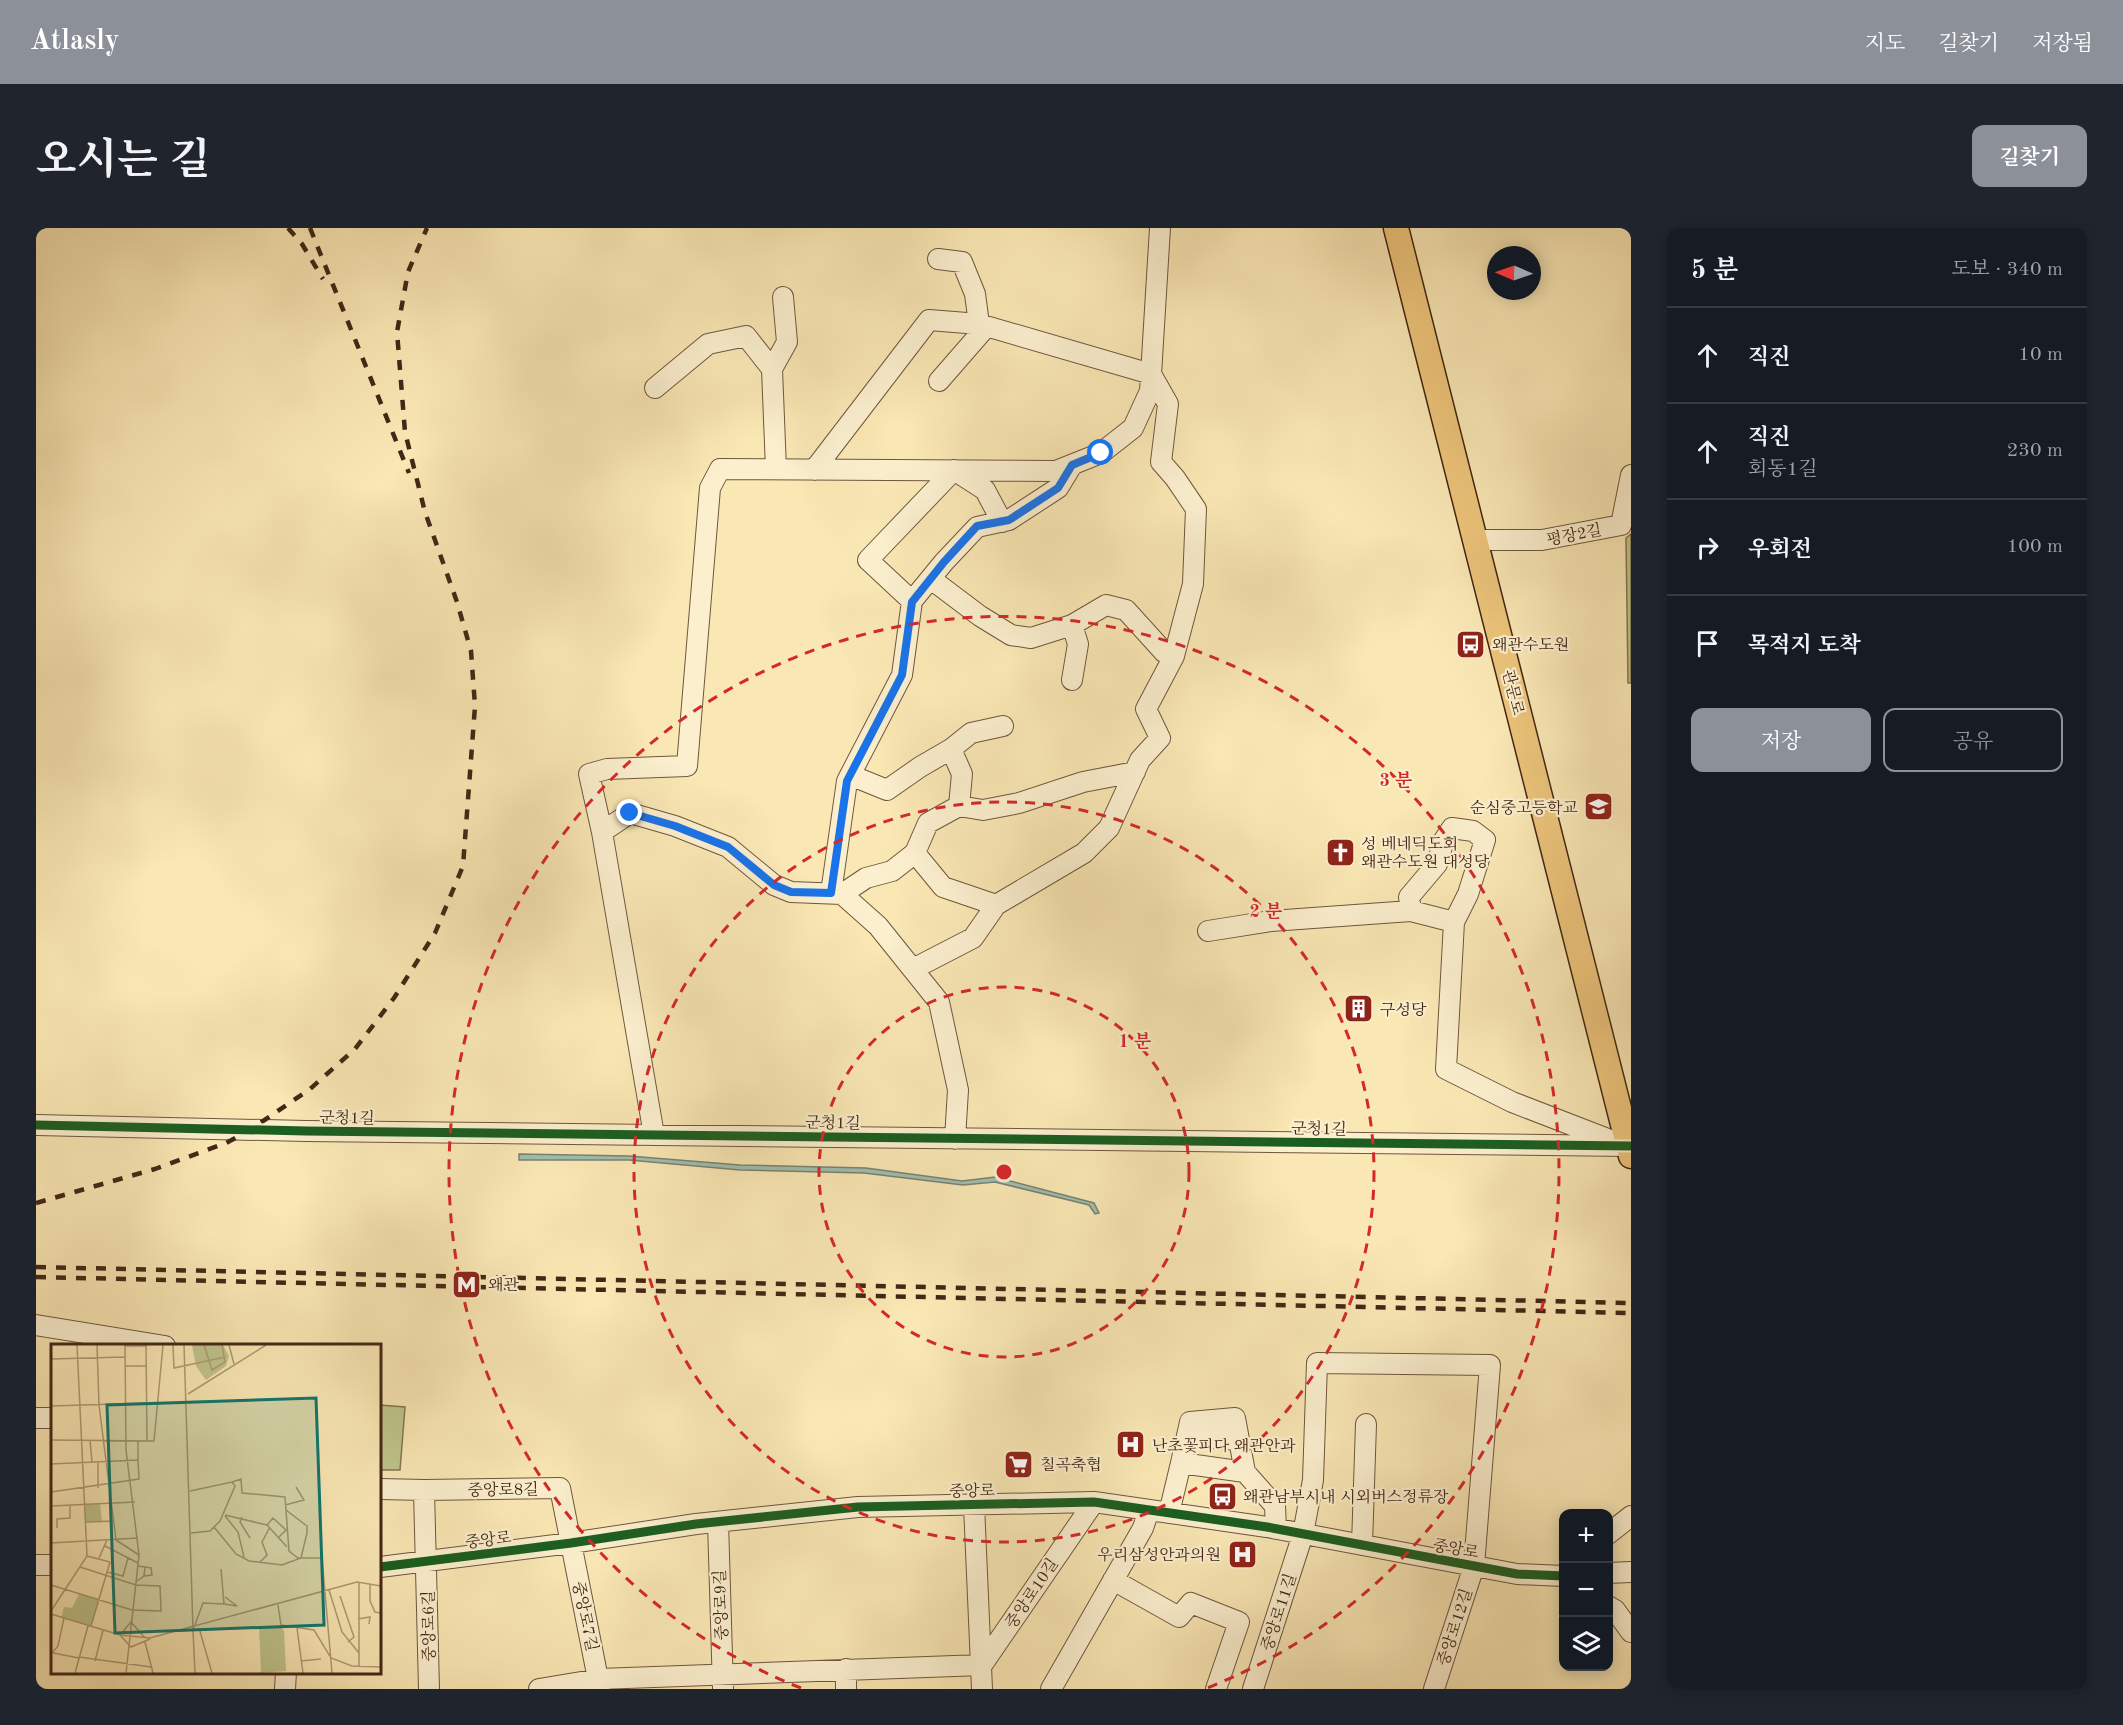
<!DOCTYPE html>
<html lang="ko">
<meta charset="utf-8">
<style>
:root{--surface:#171b24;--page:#20242c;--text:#f1f3f6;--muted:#9ea1a6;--line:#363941;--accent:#8c9099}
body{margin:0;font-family:"Old Standard TT","Noto Serif KR",serif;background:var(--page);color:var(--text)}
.controls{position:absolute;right:18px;bottom:18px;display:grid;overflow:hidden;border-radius:12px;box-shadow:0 3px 15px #0003}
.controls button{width:54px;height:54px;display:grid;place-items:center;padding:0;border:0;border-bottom:2px solid var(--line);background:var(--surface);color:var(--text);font:30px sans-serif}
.compass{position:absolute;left:1451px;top:18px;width:54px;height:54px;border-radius:50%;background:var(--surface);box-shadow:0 3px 15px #0003;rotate:272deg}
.stop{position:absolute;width:18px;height:18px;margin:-14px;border:4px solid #1a73e8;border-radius:50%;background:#fff}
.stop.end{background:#1a73e8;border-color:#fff;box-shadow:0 2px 6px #0008}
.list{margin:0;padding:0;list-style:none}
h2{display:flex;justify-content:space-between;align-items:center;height:78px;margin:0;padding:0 24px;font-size:26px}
h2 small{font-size:20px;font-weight:400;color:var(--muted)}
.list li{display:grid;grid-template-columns:39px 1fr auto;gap:18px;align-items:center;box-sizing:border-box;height:96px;padding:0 24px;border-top:2px solid var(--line)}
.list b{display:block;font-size:22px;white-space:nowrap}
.list p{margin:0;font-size:20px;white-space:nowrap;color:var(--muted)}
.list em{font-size:20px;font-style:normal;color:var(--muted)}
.actions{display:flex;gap:12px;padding:18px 24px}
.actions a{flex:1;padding:14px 0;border:2px solid var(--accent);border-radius:12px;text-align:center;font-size:21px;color:var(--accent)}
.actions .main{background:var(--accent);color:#fff}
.icon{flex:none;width:33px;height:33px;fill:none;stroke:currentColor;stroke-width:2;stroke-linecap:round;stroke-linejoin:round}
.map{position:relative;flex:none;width:1595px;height:1461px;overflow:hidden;border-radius:12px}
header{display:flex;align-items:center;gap:36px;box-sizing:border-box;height:84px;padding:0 30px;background:var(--accent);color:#fff}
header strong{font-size:28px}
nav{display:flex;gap:33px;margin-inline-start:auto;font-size:21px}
.intro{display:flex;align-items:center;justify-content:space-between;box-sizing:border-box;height:144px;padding:0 36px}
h1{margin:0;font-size:42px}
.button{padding:15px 27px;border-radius:12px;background:var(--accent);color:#fff;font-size:21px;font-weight:700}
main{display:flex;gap:36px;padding:0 36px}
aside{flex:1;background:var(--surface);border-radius:12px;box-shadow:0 3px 15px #0003}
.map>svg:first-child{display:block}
</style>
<header>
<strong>Atlasly</strong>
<nav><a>지도</a><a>길찾기</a><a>저장됨</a></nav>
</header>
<div class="intro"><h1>오시는 길</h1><a class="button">길찾기</a></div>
<main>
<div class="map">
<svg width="1595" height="1461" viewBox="0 0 1595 1461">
<rect width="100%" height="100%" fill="#f9e7b4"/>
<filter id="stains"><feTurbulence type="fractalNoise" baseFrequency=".00333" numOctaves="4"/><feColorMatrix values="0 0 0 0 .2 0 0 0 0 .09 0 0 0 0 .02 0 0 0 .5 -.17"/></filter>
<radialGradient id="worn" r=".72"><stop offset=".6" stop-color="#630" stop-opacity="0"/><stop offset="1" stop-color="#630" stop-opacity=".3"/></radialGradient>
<path fill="#bfc58c" stroke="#817650" stroke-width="1.5" d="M1595,306v149h-3l-2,-145z
M344,1177l25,2 -5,63h-20z"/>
<path fill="#9ebfb0" stroke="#7a8272" stroke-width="1.5" d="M483,926l110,2 111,9 126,3 96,13 33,-4 99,26 5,10 -4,1 -6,-9 -94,-23 -32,3 -99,-12 -124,-3 -111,-10h-110z"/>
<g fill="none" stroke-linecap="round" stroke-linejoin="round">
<defs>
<path id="minor" d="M902,31l24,3 13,32 4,30
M736,141l15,-27 -4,-45
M903,153l47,-54
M619,160l53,-44 38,-8 26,33 4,100
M778,242l115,-150 50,4 172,50 17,30 -7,58 14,16 21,31 -3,75 -19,72 -28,53 14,29 -20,22 -31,68 -25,25 -88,52 -23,33 -60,31
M1439,312h67l79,-15 10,-50
M895,351l49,37 31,19 20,3 41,-13 34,-20 20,5 38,42 10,4
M876,373l-44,-41 86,-90 31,20 17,32
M1036,397l6,19 -6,36
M915,521l11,25 -3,32
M814,547l37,15 33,-23 31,-18 20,-16 32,-7
M566,604l-13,-58 18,-5 80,-3 23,-278 10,-19 336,2 45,-18 32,-25 17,-37 10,-163
M879,625l28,34 53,18
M795,665l16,-112 55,-106 10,-74 32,-39 33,-35 32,-7 49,-32 14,-23
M806,666l24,-16 26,-7 23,-18 13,-30 31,-17 24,4 36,-7 64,-21 52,-10
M1375,683l-2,-14 28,-33 7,-24 8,-12 21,3 12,9 -17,54 -14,28
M1172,703l63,-10 140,-10 43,11 -8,147 66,33 101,39
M0,897l270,6 1323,15
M618,907l-52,-303 28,-19 45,13 53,21 46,38 17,7 51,2 36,32 61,76 19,88 -3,49
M0,1097l129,21
M0,1190h16
M1151,1208l52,4
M1145,1235l9,-41 45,-4 10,54
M344,1261l44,1 5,199
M388,1262l136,-2 40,201
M938,1277l8,184
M1133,1285l12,-50 64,9 30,34 1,23
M682,1294l5,167
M1572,1306l23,-18
M1326,1317l4,-121
M0,1337h16
M344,1339l191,-24 125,-19 162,-17 236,-5 173,25 250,47 47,2
M1572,1345l23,-1
M1077,1352l66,37 12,-14 48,19 -23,67
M1572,1378l7,4 16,22
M946,1437l112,-163
M810,1441v20
M249,1461l1,-17
M503,1461l60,-10 383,-14
M1015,1461l92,-161 6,-18
M1217,1461l50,-155 10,-54 4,-117 173,2 -16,201 -40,123"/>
<path id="major" d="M1360,0l235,928"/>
</defs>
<use href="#minor" stroke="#70563d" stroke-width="22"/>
<use href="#major" stroke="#432615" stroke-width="27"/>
<use href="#minor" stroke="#fbefce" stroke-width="20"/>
<use href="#major" stroke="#ecc47a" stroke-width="24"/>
<path stroke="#432615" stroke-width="4.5" stroke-dasharray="10 10" stroke-linecap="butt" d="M252,0l14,16 21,35
M274,0l99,245
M0,975l119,-34 71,-26 24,-13 60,-41 45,-40 39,-51 41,-65 28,-67 12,-160 -4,-55 -14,-49 -32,-90 -20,-80 -8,-100 11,-60 19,-44
M0,1039l1595,36
M0,1049l1595,36"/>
<defs>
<path id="cycleway" d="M0,897l270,6 1325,15
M344,1339l191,-24 125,-19 162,-17 236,-5 173,25 250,47 47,2"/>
</defs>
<use href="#cycleway" stroke="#fbefce" stroke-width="13"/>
<use href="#cycleway" stroke="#1b5e20" stroke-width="9"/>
</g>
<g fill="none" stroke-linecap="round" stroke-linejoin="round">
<path stroke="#1a73e8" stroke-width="8" d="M594,585l45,13 53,21 46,38 17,7 40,1 16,-112 55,-106 10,-73 32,-40 33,-36 32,-6 49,-32 14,-23 29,-12"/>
</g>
<g fill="none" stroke="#d62828" stroke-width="3" stroke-dasharray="10 8">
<circle cx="968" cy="944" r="185"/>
<circle cx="968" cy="944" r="370"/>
<path d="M765 1460A555 555 0 1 1 1171 1460"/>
</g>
<defs>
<symbol id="bus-square" viewBox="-11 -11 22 22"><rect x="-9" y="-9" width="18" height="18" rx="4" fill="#8f2418" stroke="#fbefce"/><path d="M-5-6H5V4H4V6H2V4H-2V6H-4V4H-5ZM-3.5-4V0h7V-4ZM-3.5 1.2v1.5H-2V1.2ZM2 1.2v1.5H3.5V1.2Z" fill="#fff"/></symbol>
<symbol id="school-square" viewBox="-11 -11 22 22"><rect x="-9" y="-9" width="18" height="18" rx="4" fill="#8f2418" stroke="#fbefce"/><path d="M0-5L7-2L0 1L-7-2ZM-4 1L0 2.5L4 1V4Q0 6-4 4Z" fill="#fff"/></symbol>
<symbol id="church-square" viewBox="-11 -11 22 22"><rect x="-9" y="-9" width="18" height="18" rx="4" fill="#8f2418" stroke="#fbefce"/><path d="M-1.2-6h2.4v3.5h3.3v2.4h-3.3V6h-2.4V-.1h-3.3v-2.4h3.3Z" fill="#fff"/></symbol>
<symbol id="building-square" viewBox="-11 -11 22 22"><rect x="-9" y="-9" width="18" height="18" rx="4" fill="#8f2418" stroke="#fbefce"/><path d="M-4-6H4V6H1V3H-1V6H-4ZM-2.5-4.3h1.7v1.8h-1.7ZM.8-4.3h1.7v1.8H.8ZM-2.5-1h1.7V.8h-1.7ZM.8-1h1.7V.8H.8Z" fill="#fff"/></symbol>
<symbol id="metro-square" viewBox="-11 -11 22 22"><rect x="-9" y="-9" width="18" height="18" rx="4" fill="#8f2418" stroke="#fbefce"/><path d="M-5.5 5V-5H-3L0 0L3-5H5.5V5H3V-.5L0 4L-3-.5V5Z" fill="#fff"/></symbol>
<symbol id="hospital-square" viewBox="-11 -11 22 22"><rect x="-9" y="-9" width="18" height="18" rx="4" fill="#8f2418" stroke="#fbefce"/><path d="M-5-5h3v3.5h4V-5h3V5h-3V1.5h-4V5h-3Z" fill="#fff"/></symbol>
<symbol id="supermarket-square" viewBox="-11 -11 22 22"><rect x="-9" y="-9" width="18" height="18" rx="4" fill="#8f2418" stroke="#fbefce"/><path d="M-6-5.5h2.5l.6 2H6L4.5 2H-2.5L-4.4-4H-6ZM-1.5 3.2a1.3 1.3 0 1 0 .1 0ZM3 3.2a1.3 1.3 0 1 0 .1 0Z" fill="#fff"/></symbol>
</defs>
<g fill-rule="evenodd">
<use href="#bus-square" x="1418" y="400" width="33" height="33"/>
<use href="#school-square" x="1546" y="562" width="33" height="33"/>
<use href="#church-square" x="1288" y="608" width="33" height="33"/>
<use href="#building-square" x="1306" y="764" width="33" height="33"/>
<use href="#metro-square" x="414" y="1040" width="33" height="33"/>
<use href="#hospital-square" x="1078" y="1200" width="33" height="33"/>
<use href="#supermarket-square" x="966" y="1220" width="33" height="33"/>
<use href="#bus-square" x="1170" y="1252" width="33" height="33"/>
<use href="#hospital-square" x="1190" y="1310" width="33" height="33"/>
</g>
<g text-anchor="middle" stroke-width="4.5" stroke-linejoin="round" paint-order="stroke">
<g font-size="16" fill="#432615" stroke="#fbefce">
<text transform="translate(1538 306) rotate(-11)" y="6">평장2길</text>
<text transform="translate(1478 464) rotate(76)" y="6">관문로</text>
<text transform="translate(311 889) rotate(1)" y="6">군청1길</text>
<text transform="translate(797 894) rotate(1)" y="6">군청1길</text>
<text transform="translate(1283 900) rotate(1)" y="6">군청1길</text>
<text transform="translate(467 1261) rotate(-1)" y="6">중앙로8길</text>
<text transform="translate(936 1262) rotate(-1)" y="6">중앙로</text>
<text transform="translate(452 1311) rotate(-7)" y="6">중앙로</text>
<text transform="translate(1420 1320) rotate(10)" y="6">중앙로</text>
<text transform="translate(995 1365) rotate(-56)" y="6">중앙로10길</text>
<text transform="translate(684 1377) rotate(-92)" y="6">중앙로9길</text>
<text transform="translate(1242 1384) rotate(-72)" y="6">중앙로11길</text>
<text transform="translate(550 1388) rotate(78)" y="6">중앙로7길</text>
<text transform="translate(392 1398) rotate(-91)" y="6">중앙로6길</text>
<text transform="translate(1418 1399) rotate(-72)" y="6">중앙로12길</text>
</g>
<g font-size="16" fill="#432615" stroke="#fbefce" text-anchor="start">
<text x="1456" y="422">왜관수도원</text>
<text x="1542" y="585" text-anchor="end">순심중고등학교</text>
<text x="1325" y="621">성 베네딕도회<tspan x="1325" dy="18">왜관수도원 대성당</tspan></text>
<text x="1344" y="787">구성당</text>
<text x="452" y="1062">왜관</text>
<text x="1116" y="1223">난초꽃피다 왜관안과</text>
<text x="1004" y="1242">칠곡축협</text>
<text x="1207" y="1274">왜관남부시내 시외버스정류장</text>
<text x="1185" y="1332" text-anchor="end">우리삼성안과의원</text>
</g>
</g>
<g transform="translate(15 1116)">
<rect width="330" height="330" fill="#f9e7b4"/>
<path d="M141,1h31l6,11 -3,10 -20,14 -10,-14zM49,160l2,17 -17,1 -1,-17zM28,250l20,6 -8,26 -30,-8 3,-11 8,1zM229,282l4,5 2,40 -25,2 -2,-46z" fill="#bfc58c"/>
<path fill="none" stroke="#b09a74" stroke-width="1.5" d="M46,1l2,60 17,135M74,1l1,105 13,105 -13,118M95,1l1,96M122,1l1,23 51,-11M133,1l9,285M153,1l8,25 13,-8 -3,-17M178,1l5,19M74,2h22M0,15l74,-2M74,22h22M137,50l78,-49M0,62l95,-3M0,96l103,1 9,-96M39,96l2,22M0,120l87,-4v-19M181,138l9,-3 1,14 43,4 4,54 9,7h24l10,115M47,144v-26M139,147l42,-9 3,4 -15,35 -10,10 -19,2M0,148l88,-13 -1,-19M234,161l19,-5 -8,-13M0,162l84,-4M174,171l42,10 20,22M174,172l13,16 6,25M191,173l-2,5 10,16M34,178l29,-1M216,181l6,-7 13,12 -7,7M163,183l22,27 13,7 33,4 19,-7 6,-25v-7l-21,-16M6,184v-9l13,-1v-13M65,196l23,15M0,199l87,-5M54,202l33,17M36,212l23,6 -19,64M48,214l8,-18M209,218l7,-7 -5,-13 8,-15M56,228l16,4 5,-18M93,232l8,-1 -1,-7 -6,-1M86,237l7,-5 1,-9 -7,-1M319,240v17l5,11 6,1M0,241l81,25 29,1 -1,-25 -24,-1 -56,-18M278,246l13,42 17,21M289,252l14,41 -6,5M173,260l13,2 -12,-9M227,261l3,20 33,5 17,28 21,8 29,1M0,267l36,-55 -10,-211M0,270l69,21 30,3 207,-56 24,4M307,275l12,-2 -1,7M148,284l13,45M246,284l6,45M94,294l-14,-16 -11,13 11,12 19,-8M94,298l8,31M1,309l6,-7 6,-28M2,309l26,5M28,313l72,10M44,317l8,-31M250,317l20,-2M308,322v-83M24,329l13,-47M144,329l-2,-43 10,-27 21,1 -3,-35"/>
<path fill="#0f766e" fill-opacity="0.15" stroke="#0f766e" stroke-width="3" d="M265,54l8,227 -209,8 -8,-228z"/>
<rect width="330" height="330" fill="none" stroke="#432615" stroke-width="3"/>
</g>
<circle cx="968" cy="944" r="9" fill="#d62828" stroke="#fbefce" stroke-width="3"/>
<g font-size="18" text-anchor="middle" font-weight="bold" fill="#d62828" stroke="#fbefce" stroke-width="4.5" stroke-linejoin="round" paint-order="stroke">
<text x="1360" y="558">3 분</text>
<text x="1230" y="689">2 분</text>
<text x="1099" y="819">1 분</text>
</g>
<rect width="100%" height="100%" filter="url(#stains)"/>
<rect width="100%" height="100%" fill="url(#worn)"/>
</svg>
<div class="controls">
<button>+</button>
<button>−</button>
<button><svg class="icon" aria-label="layers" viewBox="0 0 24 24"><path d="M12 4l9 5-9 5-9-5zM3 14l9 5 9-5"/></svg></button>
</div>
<svg class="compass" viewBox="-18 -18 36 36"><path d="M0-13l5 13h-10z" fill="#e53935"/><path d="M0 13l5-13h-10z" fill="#9ea1a6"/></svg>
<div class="stop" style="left:1065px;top:225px"></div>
<div class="stop end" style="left:594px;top:585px"></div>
</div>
<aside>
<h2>5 분<small>도보 · 340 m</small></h2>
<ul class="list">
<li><svg class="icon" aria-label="ahead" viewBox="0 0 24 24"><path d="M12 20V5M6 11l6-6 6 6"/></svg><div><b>직진</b></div><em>10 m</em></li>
<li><svg class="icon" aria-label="ahead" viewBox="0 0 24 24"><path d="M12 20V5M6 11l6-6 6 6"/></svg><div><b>직진</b><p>회동1길</p></div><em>230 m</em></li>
<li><svg class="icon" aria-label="right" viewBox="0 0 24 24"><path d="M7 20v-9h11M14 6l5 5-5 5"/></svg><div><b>우회전</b></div><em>100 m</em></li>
<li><svg class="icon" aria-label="arrive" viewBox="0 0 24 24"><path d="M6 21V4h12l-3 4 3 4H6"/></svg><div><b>목적지 도착</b></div></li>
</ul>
<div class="actions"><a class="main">저장</a><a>공유</a></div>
</aside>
</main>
